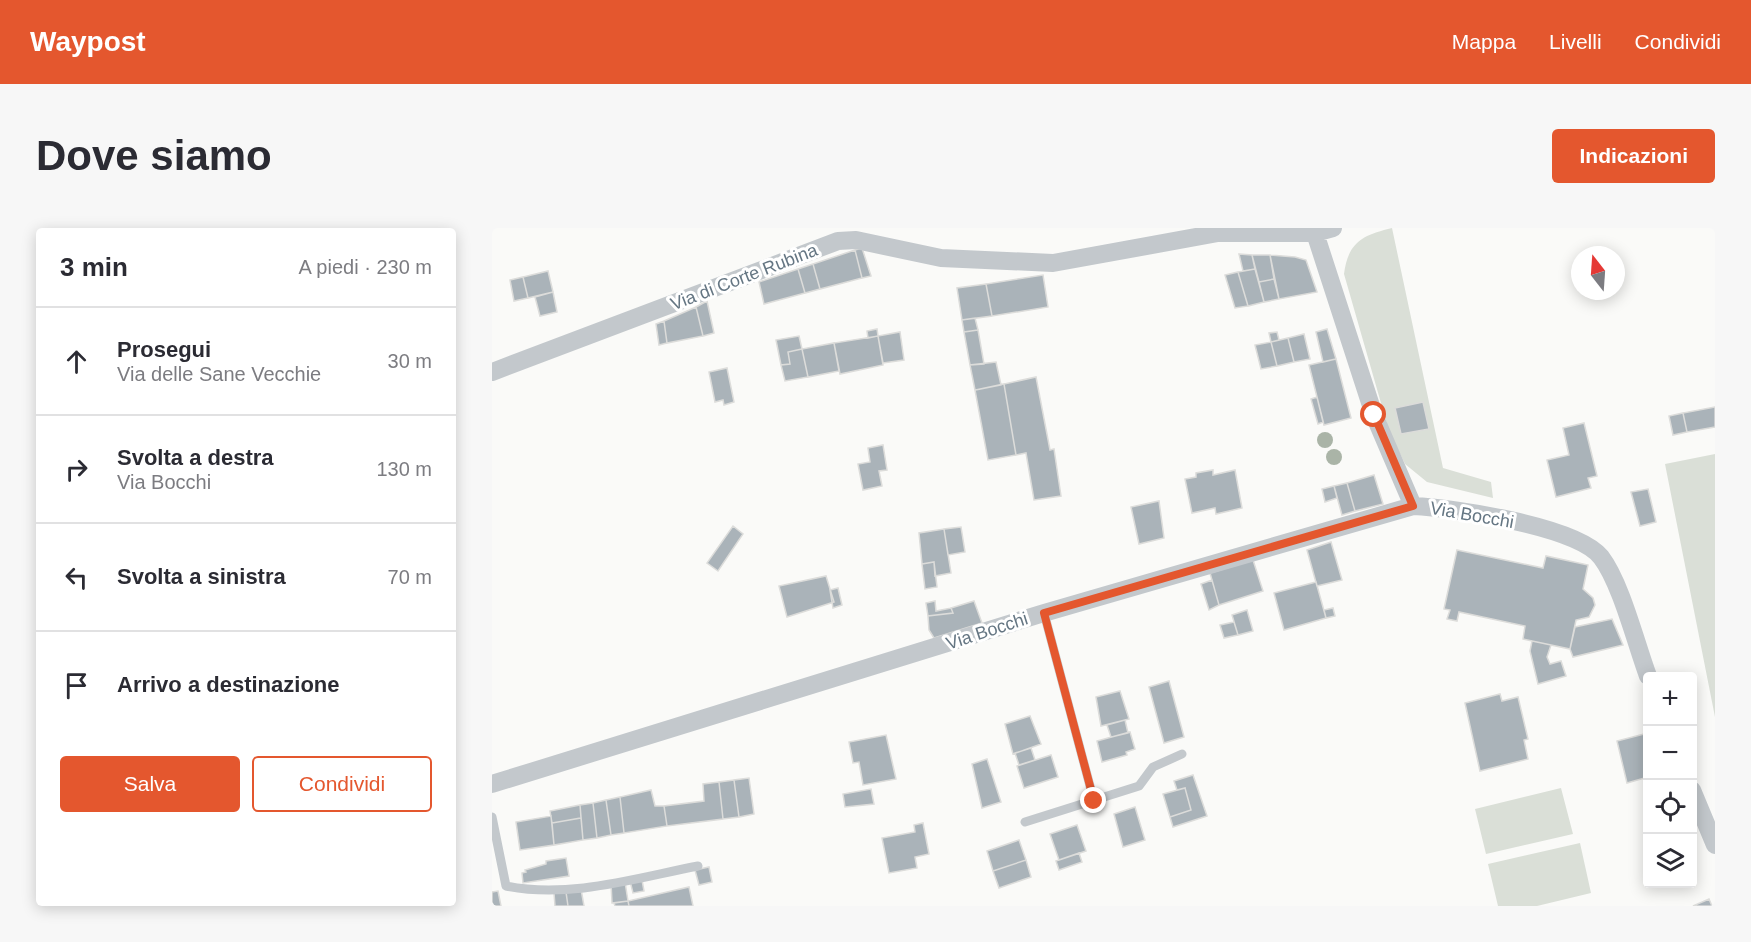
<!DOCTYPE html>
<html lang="it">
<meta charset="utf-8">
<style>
:root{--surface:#fff;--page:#f7f7f7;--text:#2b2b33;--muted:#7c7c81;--line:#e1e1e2;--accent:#e4572e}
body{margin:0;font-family:Arial,sans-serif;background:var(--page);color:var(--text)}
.controls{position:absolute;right:18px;bottom:18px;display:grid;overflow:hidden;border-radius:6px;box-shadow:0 3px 15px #0003}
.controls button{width:54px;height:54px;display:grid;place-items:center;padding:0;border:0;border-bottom:2px solid var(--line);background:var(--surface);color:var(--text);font:30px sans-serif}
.compass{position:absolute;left:1079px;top:18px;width:54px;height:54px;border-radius:50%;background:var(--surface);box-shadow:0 3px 15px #0003;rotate:343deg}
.stop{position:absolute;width:18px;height:18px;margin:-14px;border:4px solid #e4572e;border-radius:50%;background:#fff}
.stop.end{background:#e4572e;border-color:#fff;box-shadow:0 2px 6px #0008}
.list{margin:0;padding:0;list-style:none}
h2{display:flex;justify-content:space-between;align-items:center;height:78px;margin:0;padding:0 24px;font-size:26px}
h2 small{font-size:20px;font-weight:400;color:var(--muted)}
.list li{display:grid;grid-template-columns:39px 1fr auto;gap:18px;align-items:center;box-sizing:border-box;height:108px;padding:0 24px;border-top:2px solid var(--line)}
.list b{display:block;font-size:22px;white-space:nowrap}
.list p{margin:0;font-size:20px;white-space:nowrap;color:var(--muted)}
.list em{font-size:20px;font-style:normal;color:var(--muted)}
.actions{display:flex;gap:12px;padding:18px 24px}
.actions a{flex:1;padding:14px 0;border:2px solid var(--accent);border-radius:6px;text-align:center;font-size:21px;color:var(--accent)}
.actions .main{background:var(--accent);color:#fff}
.icon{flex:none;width:33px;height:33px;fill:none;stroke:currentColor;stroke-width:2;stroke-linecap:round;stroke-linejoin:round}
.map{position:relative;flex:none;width:1223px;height:678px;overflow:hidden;border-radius:6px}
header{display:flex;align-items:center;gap:36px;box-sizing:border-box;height:84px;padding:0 30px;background:var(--accent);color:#fff}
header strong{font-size:28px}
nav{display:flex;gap:33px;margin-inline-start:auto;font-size:21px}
.intro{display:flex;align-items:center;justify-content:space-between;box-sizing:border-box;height:144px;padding:0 36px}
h1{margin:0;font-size:42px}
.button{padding:15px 27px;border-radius:6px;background:var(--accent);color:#fff;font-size:21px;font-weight:700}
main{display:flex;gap:36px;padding:0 36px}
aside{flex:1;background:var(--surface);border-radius:6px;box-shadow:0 3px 15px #0003}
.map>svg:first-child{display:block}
</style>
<header>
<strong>Waypost</strong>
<nav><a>Mappa</a><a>Livelli</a><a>Condividi</a></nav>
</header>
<div class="intro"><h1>Dove siamo</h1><a class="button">Indicazioni</a></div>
<main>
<aside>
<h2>3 min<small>A piedi · 230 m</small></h2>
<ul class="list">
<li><svg class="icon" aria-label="ahead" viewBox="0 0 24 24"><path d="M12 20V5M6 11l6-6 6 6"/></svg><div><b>Prosegui</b><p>Via delle Sane Vecchie</p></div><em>30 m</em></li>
<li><svg class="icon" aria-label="right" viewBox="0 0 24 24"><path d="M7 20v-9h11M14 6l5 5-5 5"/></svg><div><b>Svolta a destra</b><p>Via Bocchi</p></div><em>130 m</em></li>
<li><svg class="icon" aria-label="left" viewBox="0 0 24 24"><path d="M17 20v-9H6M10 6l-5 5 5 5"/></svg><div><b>Svolta a sinistra</b></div><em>70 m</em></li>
<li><svg class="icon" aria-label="arrive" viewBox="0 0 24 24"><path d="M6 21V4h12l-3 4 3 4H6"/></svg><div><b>Arrivo a destinazione</b></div></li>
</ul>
<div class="actions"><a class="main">Salva</a><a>Condividi</a></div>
</aside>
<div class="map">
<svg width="1223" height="678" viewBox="0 0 1223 678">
<rect width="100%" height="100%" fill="#fafaf8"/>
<path fill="#dadfd7" d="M900,0l51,240 48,14 2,16 -66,-16 -22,-18 -16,-33 -45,-157c4,-32 19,-39 48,-46z
M1223,226v263l-50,-253z
M1069,560l12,46 -87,20 -11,-45z
M1088,615l11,50 -54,13h-39l-10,-42z"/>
<path fill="#aab3b9" stroke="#dcdcda" stroke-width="1.5" d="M370,20l9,28 -9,2 -7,-28z
M363,22l7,28 -42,11 -7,-25z
M747,26l13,1 3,14 -12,2z
M760,27h18l4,24 -15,3z
M778,27l25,2 11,3 11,32 -38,7z
M321,36l7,25 -15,4 -7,-24z
M306,41l7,24 -41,11 -5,-22z
M763,41l9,33 -16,4 -10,-34z
M56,43l5,21 -25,6 -5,-21z
M746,44l10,34 -13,2 -10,-33z
M551,47l5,32 -56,9 -6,-32z
M31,49l5,21 -14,3 -4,-21z
M782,51l5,20 -15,3 -5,-20z
M494,56l6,32 -30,4 -5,-32z
M61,64l4,20 -17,4 -5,-19z
M215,73l7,32 -11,3 -7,-29z
M204,79l7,29 -36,7 -3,-22z
M483,90l3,12 -14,2 -2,-12z
M172,93l3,22 -8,2 -3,-21z
M385,101l1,7 -10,2 -1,-7z
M835,101l9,30 -13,3 -7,-30z
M486,102l6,34 -14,1 -6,-33z
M408,104l4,28 -21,3 -5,-27z
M785,104l2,8 -8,2 -2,-9z
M812,106l6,25 -16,3 -6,-24z
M307,108l3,13 -14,3 2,12 -9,1 -5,-25z
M386,108l5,29 -43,9 -6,-31z
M796,110l6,24 -17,4 -6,-24z
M779,114l6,24 -16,3 -6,-24z
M342,115l5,28 -31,6 -6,-28z
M310,121l6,28 -23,4 -4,-16 9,-1 -2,-12z
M844,131l15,59 -27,7 -15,-60z
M504,134l5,23 -26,5 -5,-25z
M235,140l7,34 -10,3 -1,-5 -8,2 -6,-30z
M544,149l14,73 4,-1 7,47 -27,4 -8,-47 -10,2 -12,-71z
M512,156l12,71 -28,5 -13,-70z
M825,169l6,25 -5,2 -7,-25z
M931,174l6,27 -28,5 -6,-26z
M1223,179v20l-28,5 -4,-19z
M1191,185l4,19 -14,3 -4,-19z
M1092,195l13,53 -9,2 3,10 -35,9 -9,-37 22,-5 -6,-27z
M391,217l4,25 -8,1 3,15 -19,4 -5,-26 12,-2 -2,-14z
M721,242v5l22,-5 7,38 -26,6 -1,-6 -23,5 -7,-34 11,-2v-4z
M882,247l9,29 -28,7 -8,-28z
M855,255l8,28 -13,4 -8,-29z
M842,258l3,12 -12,4 -3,-13z
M1156,261l8,33 -16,4 -9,-34z
M667,273l5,37 -25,6 -8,-37z
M241,298l10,8 -25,37 -11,-8z
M469,299l4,25 -17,3 -4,-26z
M452,301l7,44 -16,3 -1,-14 -12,2 -3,-31z
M839,314l11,38 -25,6 -10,-36z
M965,322l86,18 3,-12 42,9 -5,24 10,9 2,7 -6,12 -13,3 -6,29 -47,-10 2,-13 -66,-14 -2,9 -10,-2 3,-9 -6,-1z
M761,332l10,31 -44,14 -9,-32z
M442,334l3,25 -12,2 -3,-25z
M334,348l8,26 -47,15 -8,-31z
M720,352l7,25 -10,5 -8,-26z
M824,354l10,36 -42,12 -10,-37z
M346,360l4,17 -9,3 -3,-18z
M443,373l1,10 15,-3 2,5 -25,3 -2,-13z
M482,373l8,22 -48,15 -5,-8 -1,-14 25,-3 -2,-5z
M841,380l2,8 -9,2 -2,-8z
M755,382l6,21 -15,4 -6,-20z
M1120,391l11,26 -50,12 -3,-8 5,-22z
M742,394l4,13 -14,3 -4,-13z
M1040,413l19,4 -4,12 3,7 11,-3 5,15 -28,8 -8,-33z
M677,453l15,56 -20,6 -15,-56z
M628,463l9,28 -28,7 -5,-29z
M1008,466l2,7 16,-4 10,42 -4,1 4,19 -48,12 -15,-68z
M538,488l11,28 -28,10 -8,-30z
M633,492l3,13 -17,4 -4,-12z
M638,504l5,17 -9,3 1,3 -25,7 -5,-21z
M1156,505v44l-21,6 -10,-42z
M394,507l10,44 -33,6 -4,-23 -6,1 -4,-21z
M539,520l4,12 -16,5 -4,-12z
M559,527l7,22 -34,11 -7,-22z
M495,531l14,43 -19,6 -10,-44z
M701,547l14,41 -34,11 -3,-10 21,-7 -6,-22 -8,2 -3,-9z
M257,550l5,36 -15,3 -5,-37z
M242,552l5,37 -16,2 -4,-37z
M227,554l4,37 -56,7 -3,-20 40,-5 -1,-17z
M693,560l6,22 -21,7 -7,-23z
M379,561l3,15 -29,3 -2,-13z
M159,562l4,16h9l3,20 -43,7 -4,-36z
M128,569l4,36 -13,2 -5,-35z
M114,572l5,35 -14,3 -4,-35z
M101,575l4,35 -14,2 -3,-35z
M88,577l1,13 -29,5 -2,-12z
M643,579l10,33 -22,7 -9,-33z
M59,588l3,29 -34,5 -4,-28z
M89,590l2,22 -29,5 -2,-22z
M431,595l6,31 -14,3 2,11 -28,5 -7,-35 33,-6 -1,-7z
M585,597l9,26 -27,9 -9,-26z
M527,612l7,20 -33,11 -6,-20z
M587,625l3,9 -23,8 -3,-9z
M74,630l3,18 -46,7 -1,-10 4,-1 -1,-2 21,-6v-3z
M534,632l5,17 -32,11 -6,-17z
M217,639l3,15 -13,3 -4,-15z
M150,652l2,11 -11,2 -3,-12z
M133,654l3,19 -16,2 -1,-20z
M197,659l4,19h-64l-1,-5z
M89,661l3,17h-16l-2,-14z
M6,663l3,15h-9v-14z
M74,664l2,14h-13l-1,-13z
M1217,671l3,7h-19z
M136,673l1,5h-14l-1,-3z"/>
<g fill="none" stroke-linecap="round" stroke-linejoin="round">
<path stroke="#c3c8cc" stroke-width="9" d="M552,385l50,188
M0,589l14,69c63,13 130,-8 192,-20
M533,594l114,-36 14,-19 29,-13"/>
<path stroke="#c3c8cc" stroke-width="18" d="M723,0l3,5h97l59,182 39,91
M823,5l18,-5
M0,144l346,-131 18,-1 85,18 112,5 165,-30
M0,556l552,-171 369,-107c40,2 163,20 188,51 20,26 35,87 47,119
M1200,562l23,55"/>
</g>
<g fill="#aab4a7">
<circle cx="833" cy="212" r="8"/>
<circle cx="842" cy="229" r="8"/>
</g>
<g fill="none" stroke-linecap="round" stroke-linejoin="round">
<path stroke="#e4572e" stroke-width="8" d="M602,573l-50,-188 369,-107 -39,-91"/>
</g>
<g text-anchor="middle" stroke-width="6" stroke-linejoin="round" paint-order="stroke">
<g font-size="18" fill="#657683" stroke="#fff">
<text transform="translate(252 49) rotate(-21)" y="6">Via di Corte Rubina</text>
<text transform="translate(980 287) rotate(10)" y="6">Via Bocchi</text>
<text transform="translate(495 403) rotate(-18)" y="6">Via Bocchi</text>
</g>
</g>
</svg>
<div class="controls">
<button>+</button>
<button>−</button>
<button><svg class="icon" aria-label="locate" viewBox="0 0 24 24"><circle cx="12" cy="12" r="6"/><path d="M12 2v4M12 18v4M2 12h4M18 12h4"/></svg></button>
<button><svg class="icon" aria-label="layers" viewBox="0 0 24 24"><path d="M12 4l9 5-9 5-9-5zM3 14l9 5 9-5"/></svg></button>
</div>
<svg class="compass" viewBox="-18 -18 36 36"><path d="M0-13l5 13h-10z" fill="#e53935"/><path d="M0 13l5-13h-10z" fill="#7c7c81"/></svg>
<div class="stop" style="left:882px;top:187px"></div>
<div class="stop end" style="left:602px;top:573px"></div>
</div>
</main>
